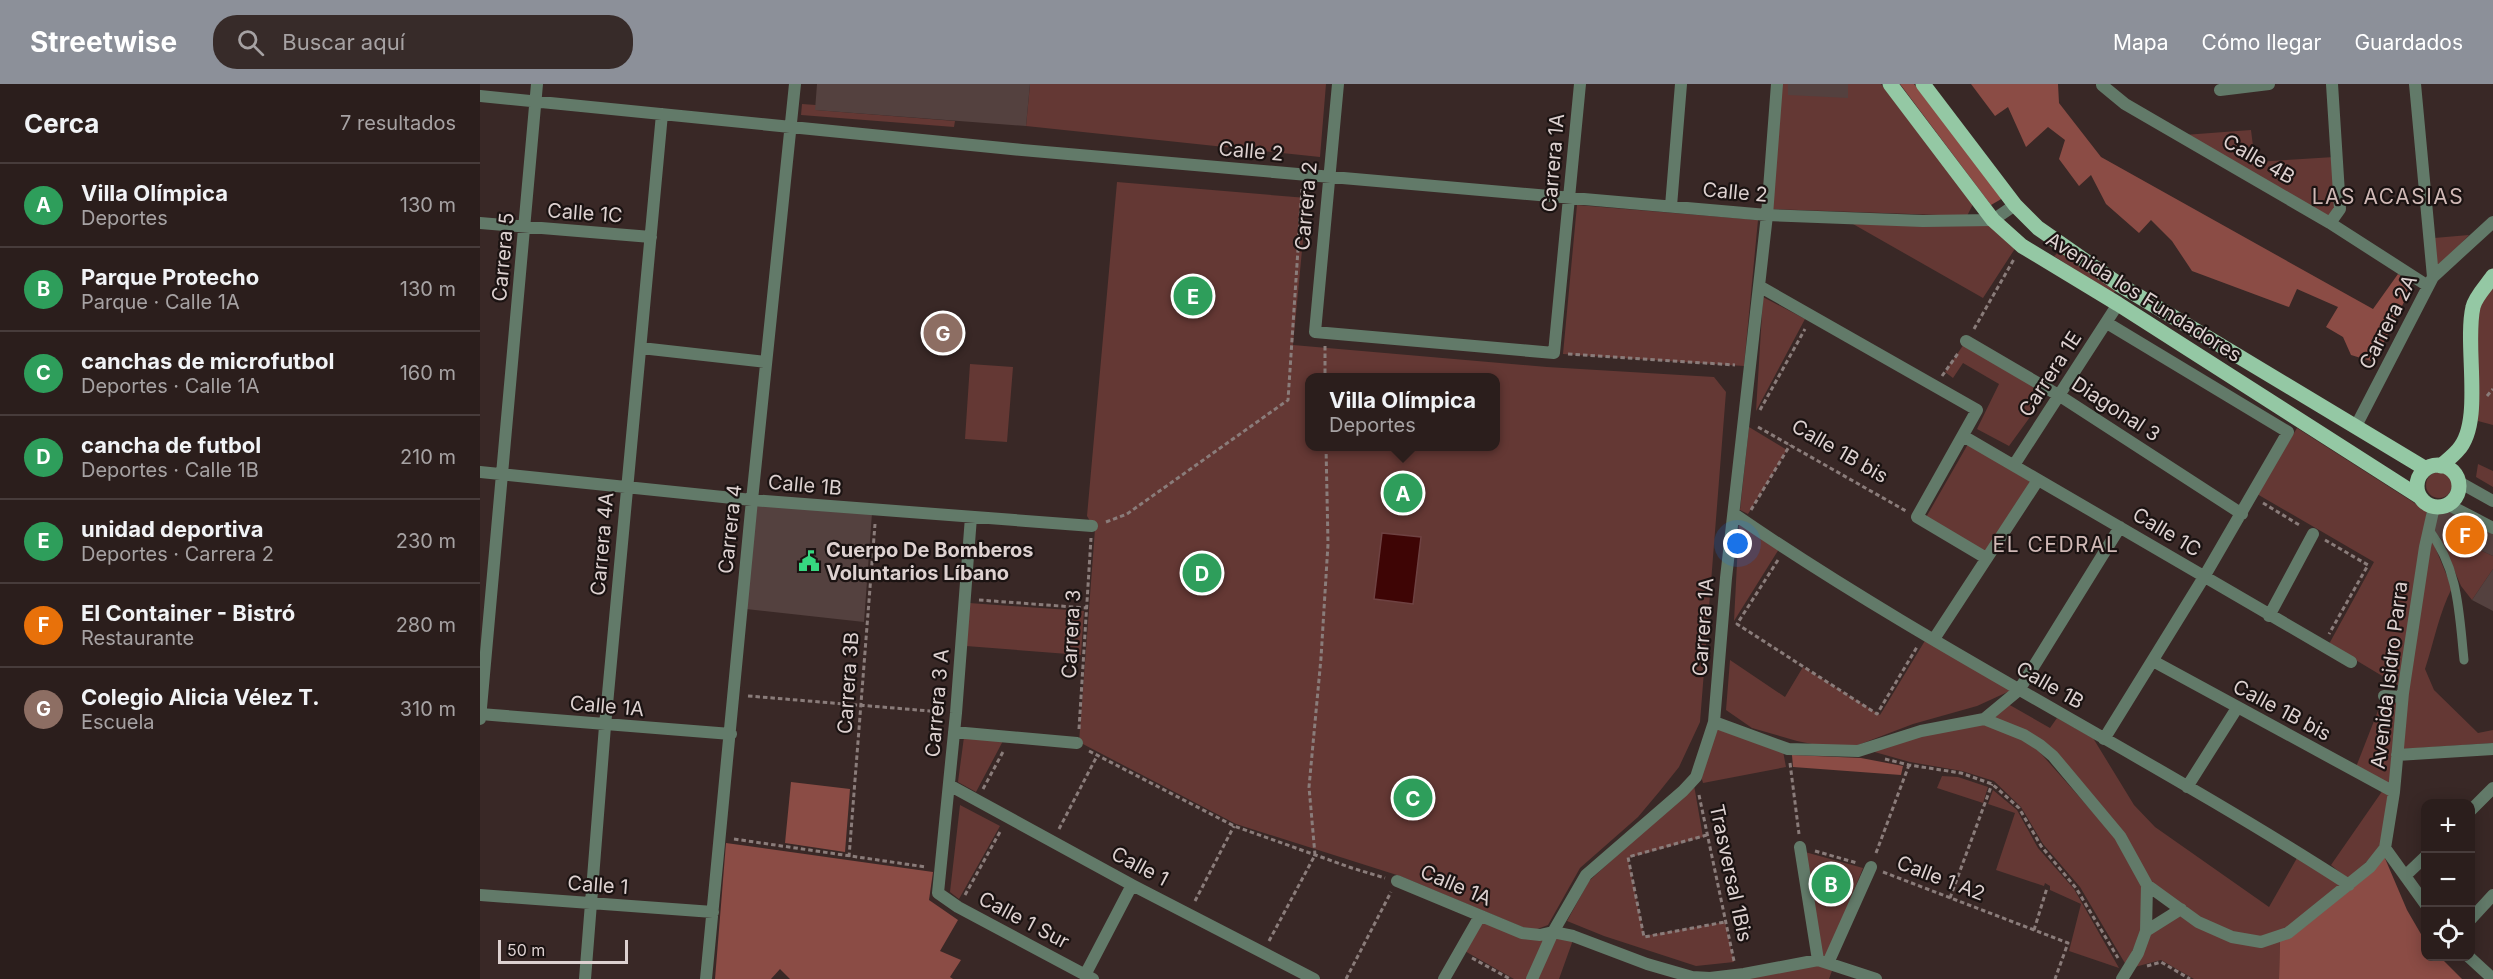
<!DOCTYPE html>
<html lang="es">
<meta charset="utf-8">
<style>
:root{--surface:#2b1e1c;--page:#372b29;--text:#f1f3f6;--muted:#a6a2a3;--line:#473c3b;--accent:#8c9099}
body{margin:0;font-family:Inter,sans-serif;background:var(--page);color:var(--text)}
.controls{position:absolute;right:18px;bottom:18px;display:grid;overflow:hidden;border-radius:12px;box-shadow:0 3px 15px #0003}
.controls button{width:54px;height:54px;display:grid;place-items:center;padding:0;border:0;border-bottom:2px solid var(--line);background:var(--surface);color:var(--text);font:30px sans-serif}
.scale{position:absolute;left:18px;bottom:15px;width:130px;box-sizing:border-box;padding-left:6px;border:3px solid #ddd1d0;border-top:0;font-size:16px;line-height:21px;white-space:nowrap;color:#ddd1d0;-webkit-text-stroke:4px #1b1312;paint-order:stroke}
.you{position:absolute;left:1258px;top:460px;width:21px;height:21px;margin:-15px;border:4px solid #fff;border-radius:50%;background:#1a73e8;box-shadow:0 0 0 9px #1a73e833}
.badge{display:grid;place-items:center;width:39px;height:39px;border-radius:50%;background:var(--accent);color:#fff;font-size:20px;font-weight:700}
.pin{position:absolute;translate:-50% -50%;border:3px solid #fff;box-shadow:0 2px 6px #0006}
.popup{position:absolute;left:825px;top:289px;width:195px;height:78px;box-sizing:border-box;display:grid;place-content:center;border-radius:12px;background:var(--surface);filter:drop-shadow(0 2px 4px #0005);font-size:20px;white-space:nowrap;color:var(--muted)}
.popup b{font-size:22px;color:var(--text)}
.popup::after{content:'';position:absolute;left:50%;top:100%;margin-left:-12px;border:12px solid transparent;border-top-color:var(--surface)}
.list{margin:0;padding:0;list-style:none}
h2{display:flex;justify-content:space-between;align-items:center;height:78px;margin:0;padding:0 24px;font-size:26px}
h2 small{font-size:20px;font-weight:400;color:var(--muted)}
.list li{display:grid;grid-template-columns:39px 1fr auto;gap:18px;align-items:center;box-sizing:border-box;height:84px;padding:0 24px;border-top:2px solid var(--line)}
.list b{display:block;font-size:22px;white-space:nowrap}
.list p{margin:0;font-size:20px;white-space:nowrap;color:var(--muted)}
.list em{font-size:20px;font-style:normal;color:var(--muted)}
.icon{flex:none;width:33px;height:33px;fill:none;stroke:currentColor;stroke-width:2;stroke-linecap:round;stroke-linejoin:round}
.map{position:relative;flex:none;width:2013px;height:895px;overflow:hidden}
header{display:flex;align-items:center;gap:36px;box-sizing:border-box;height:84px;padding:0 30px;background:var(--accent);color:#fff}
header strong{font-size:28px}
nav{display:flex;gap:33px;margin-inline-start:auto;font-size:21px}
.search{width:420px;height:54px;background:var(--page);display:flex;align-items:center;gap:15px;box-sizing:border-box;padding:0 21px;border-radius:24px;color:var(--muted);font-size:22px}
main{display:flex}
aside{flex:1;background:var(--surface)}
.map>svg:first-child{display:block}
</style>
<header>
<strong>Streetwise</strong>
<div class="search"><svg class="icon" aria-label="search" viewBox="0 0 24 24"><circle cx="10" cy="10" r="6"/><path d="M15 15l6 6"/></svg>Buscar aquí</div>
<nav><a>Mapa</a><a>Cómo llegar</a><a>Guardados</a></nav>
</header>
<main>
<aside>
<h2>Cerca<small>7 resultados</small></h2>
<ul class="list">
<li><span class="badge" style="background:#2e9e5b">A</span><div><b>Villa Olímpica</b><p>Deportes</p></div><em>130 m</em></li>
<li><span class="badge" style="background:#2e9e5b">B</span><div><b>Parque Protecho</b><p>Parque · Calle 1A</p></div><em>130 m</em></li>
<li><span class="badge" style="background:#2e9e5b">C</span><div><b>canchas de microfutbol</b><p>Deportes · Calle 1A</p></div><em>160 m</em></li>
<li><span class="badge" style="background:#2e9e5b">D</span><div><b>cancha de futbol</b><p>Deportes · Calle 1B</p></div><em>210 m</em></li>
<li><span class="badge" style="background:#2e9e5b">E</span><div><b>unidad deportiva</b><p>Deportes · Carrera 2</p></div><em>230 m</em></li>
<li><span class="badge" style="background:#e8710a">F</span><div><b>El Container - Bistró</b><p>Restaurante</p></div><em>280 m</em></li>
<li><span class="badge" style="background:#8d6e63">G</span><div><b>Colegio Alicia Vélez T.</b><p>Escuela</p></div><em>310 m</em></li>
</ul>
</aside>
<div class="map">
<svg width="2013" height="895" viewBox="0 0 2013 895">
<rect width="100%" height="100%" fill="#392826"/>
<path fill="#643834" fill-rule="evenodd" d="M550,0h296l-6,73 -294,-31z
M1300,0h101l92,120 -6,12 -196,-7z
M322,20l14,1v5l139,11 -1,6 -153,-12z
M1771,46l4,32 79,-5 4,50 -9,13 -145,-85z
M637,98l190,16 -14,147 254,22 167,10 12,15 -26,330 -21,45 -20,25 -21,25 -58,51 -32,57 -16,6 -132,-55 -164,-52 -157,-82 16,-213 -8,-13zM830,294h186v68h-186z
M1097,121l181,15 -14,146 -181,-12z
M1373,140l138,1 25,22 -33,51z
M1989,151l-32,34 -3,-31z
M1580,167l56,39 -3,4 -59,-38z
M2013,198v143l-15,-4 -4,-73 3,-41z
M1283,213l42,22 -49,92z
M1486,257l82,51 -39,54 -32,-17 22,-45 -36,-21 -10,15 -8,-6z
M490,280l43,3 -6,75 -42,-3z
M1269,343l38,23 -39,64 -8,-4z
M1817,344l130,83 -28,175 -70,-42 45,-82 -117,-68z
M1488,360l63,38 -47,74 -59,-37z
M1998,380l15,7v16l-17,-10z
M1946 401a13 13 0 1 1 26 0a13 13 0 1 1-26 0Z
M1259,440l40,25 -45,72z
M1950,451l22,53c-13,25 -18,54 -27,81l9,21 44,43 15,-3v13l-90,6 3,-52z
M1961,455l30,7 22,10v13l-21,31 -11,-14z
M489,519l115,8 -3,44 -115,-9z
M1446,555l86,51 -35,16 -64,18 -55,21h-41l-20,-4 -45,-13 -26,-18 4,-50 55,37 18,-30 77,48z
M1901,619h16l-7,83 -34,-19z
M1528,620l42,24 7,-10 36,20 41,67 21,22 114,80 28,-49 45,26 -55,46 -26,8 -28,-4 -33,-15 -50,-35 -108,-144 -51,-21z
M1502,640l38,14 16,10 79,89 27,48v45l-16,35 -46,-78 -37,-43 -22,-37 -27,-26 -32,-10 -52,-9 -39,-11 51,-16z
M1237,645l66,22 3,16 -83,16 -2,-7z
M484,653l40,2 -28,53 -18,-10z
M1462,692l16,1 30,10 -5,16 -46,-15z
M1214,701l9,52 -75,21 16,78 81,-14 9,40 -38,4 -92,-30 -37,-15 22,-40z
M1513,706l24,20 21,38 36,41 45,79 -50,-17 12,-47 -31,-14v-4l-5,-3 -1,3 -48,-16 19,-57 -27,-9z
M1903,706l7,4 -8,52 -33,34 -18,-15z
M480,721l40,21 -41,73 -9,-7z
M1325,768l58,16 -37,92 -5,-2z
M1701,828l50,27 49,1 -1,39h-85l-33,-19 -30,8 16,-35z
M1001,836l68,15 -21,44h-14l-51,-29z
M1075,853l18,3 -14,39h-23z
M1336,881l17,3 -4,11h-105z"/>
<path fill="#8b4c45" d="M1420,0h14l89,114 -12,7z
M1491,0h87l1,19 42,54 272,152 25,-35 15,10 -39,78 -23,-7 -8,-18 -17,-10 12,-20 -41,-18 -8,18 -97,-36 -20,-30 -21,-21 -12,13 -33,-29 -15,-29 -12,11 -20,-27 6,-19 -17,-13 -22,20 -18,-40 -13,9z
M1312,671l69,3 42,8 -2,9 -108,-8z
M311,698l59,7 -5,63 -60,-9z
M246,759l207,29 -4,28 29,20 -18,31 21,9 -11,17 3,2h-163l-10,-10 -9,10h-56z
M1904,772l23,54 18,31 1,15 14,1 22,22h-183l1,-39z"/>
<path fill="#3e0505" stroke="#6e4242" stroke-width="1.5" d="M902,449l39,4 -8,67 -39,-5z"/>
<path fill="#54413f" d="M337,0h213l-4,42 -211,-16z
M1308,0h60v14l-60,-3z
M274,420l118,9 -8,109 -118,-13z
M1969,425l44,22v25l-22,-10 -30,-7 -9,-10 4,-18z
M2013,485v42l-21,-11z"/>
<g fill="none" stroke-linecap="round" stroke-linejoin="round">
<path stroke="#8a7c7a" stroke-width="3" stroke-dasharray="4.5 3" stroke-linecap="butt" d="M1494,245l40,-70
M845,262v32
M1088,270l167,11
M1462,292l17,-24
M2007,312l6,-7
M1280,326l45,-81
M1278,343l148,84
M1783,419l38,23
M1271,426l39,-65
M626,438l21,-8 161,-114 14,-211
M1845,456l43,25 -39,69
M1298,476l-41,64 140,90 40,-67
M499,516l108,8
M268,612l194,16
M599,645l12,-191
M609,667l145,75 118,42 33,10
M1405,675l24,6 52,8 31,11 27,24 22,38 35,42 42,70
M1310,679l9,71
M503,705l21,-39
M1219,711l35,166
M579,745l38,-73
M1227,751l-79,22 16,80 81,-15
M254,755l192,28
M1335,767l42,12
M1396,769l33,-88
M369,773l26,-333
M1403,788l185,71 -13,36
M485,811l36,-65
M1470,814l42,-114
M715,817l39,-75
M1554,846l13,-42
M789,857l46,-86 -6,-68 12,-129 7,-114 -2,-98
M992,874l38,21
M1667,882l14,-4 29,17
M866,895l45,-87"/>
<path stroke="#627a69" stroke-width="9" d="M1949,446c30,40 30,83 35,130"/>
<path stroke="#627a69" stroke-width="12" d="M858,0l-23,248 239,21 26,-269
M1935,0l18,193
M1622,1l23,19 205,119 98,63
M1740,6l49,-6
M0,12l542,54 745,65 156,6 70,-1 22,-15
M1191,122l10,-122
M0,139l171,14
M1850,139l10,-14 -8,-125
M1279,202l218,124 -60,107 69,41
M1486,257l94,55 182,118
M161,264l125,14
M1876,342l77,-149 60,-55
M1483,352l388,226
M1534,381l104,-161
M0,388l272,28 340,26
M1254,430c198,136 414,241 615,371
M491,433l-15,196 -18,180 20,14 135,72
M1789,532l44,-82
M1454,555l104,-159
M1673,577l241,131
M1904,612l18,1
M0,630l251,20
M0,635l57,-635
M1504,635l40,16 16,10 13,11 67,80 27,49 51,37 34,15 29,5 27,-9 82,-66 15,-19 9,-56 9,-99 22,-146 9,-40
M1234,638l74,27 70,2 63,-20 63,-12 35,-29 101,-163
M474,648l123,11
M1624,655l100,-162 84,-145 -181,-109
M1917,671l96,-6
M469,701l183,100 182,94
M1707,703l50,-79
M1990,727l23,-23
M1320,763l18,113
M1905,764l41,57
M1925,792l21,-20
M917,797l125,52 18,2 13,-3 20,4 74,28 45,13 18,1 34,-4 74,-14 58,19
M0,811l233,17
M1990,836l23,-25
M1666,847l35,-22
M1988,872l25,23
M1348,879l43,-96
M605,891l47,-90
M105,895l20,-253 57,-612
M226,895l46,-479 43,-416
M964,895l36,-63
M1052,895l21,-47 33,-57 97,-84 13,-14 18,-55 12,-144 41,-363 10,-131
M1642,895l16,-26 8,-22 1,-46"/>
<path stroke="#627a69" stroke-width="12" d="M1979,398l34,19
M1969,421l44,23"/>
<path stroke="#94c8a4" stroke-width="15" d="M1410,0l103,136 29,26 96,58 302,193
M1443,0l92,121 23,23 82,57 306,184
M1937 402a21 21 0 1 1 42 0a21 21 0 1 1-42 0Z
M1961,382c5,-5 12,-10 17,-16 26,-28 6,-104 15,-143 2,-10 14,-22 20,-31"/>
</g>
<defs>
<symbol id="civic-bare" viewBox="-9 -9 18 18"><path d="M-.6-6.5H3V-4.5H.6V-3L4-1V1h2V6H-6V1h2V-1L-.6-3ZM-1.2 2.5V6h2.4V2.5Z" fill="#36d880" stroke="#1b1312" stroke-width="2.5" paint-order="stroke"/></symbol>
</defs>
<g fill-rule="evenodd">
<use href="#civic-bare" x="314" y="462" width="30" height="30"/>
</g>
<g text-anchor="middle" stroke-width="4.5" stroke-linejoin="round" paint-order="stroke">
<g font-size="20" fill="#ddd1d0" stroke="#1b1312">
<text transform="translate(771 67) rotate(5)" y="7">Calle 2</text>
<text transform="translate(1779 75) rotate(30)" y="7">Calle 4B</text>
<text transform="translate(1073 79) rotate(-85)" y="7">Carrera 1A</text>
<text transform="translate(1255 108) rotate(5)" y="7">Calle 2</text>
<text transform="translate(826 122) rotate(-85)" y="7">Carrera 2</text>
<text transform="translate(105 129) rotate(4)" y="7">Calle 1C</text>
<text transform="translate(23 173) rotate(-85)" y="7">Carrera 5</text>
<text transform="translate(1664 213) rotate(32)" y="7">Avenida los Fundadores</text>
<text transform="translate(1908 238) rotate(-63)" y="7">Carrera 2A</text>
<text transform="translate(1570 290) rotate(-57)" y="7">Carrera 1E</text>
<text transform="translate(1636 325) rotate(33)" y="7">Diagonal 3</text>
<text transform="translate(1360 367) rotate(30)" y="7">Calle 1B bis</text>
<text transform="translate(325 401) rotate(5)" y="7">Calle 1B</text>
<text transform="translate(250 445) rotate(-84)" y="7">Carrera 4</text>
<text transform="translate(1687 448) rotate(31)" y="7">Calle 1C</text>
<text transform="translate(122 460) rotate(-85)" y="7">Carrera 4A</text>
<text transform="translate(1223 543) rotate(-86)" y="7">Carrera 1A</text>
<text transform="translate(591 550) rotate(-87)" y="7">Carrera 3</text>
<text transform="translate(1909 591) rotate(-83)" y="7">Avenida Isidro Parra</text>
<text transform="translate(368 599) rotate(-86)" y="7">Carrera 3B</text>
<text transform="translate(1570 601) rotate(30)" y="7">Calle 1B</text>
<text transform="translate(457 619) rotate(-85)" y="7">Carrera 3 A</text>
<text transform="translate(127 622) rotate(5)" y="7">Calle 1A</text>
<text transform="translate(1802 626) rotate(28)" y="7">Calle 1B bis</text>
<text transform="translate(660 782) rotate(28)" y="7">Calle 1</text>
<text transform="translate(1251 789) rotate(78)" y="7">Trasversal 1Bis</text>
<text transform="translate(1461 794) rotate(21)" y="7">Calle 1 A2</text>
<text transform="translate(118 801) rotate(4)" y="7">Calle 1</text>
<text transform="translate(976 801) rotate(23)" y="7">Calle 1A</text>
<text transform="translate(544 836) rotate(28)" y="7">Calle 1 Sur</text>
</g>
<g font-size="20" font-weight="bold" fill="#ddd1d0" stroke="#1b1312" text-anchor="start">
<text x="346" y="473">Cuerpo De Bomberos<tspan x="346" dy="23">Voluntarios Líbano</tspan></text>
</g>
<g font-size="21" letter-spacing="1.5" fill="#d0b9b6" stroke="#1b1312">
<text x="1908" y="120">LAS ACASIAS</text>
<text x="1576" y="468">EL CEDRAL</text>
</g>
</g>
</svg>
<div class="controls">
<button>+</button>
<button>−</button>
<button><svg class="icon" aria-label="locate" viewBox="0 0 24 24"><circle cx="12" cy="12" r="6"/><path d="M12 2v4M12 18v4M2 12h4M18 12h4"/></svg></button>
</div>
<div class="scale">50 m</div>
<div class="you"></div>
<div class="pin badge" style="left:923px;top:409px;background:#2e9e5b">A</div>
<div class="popup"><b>Villa Olímpica</b>Deportes</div>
<div class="pin badge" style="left:1351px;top:800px;background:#2e9e5b">B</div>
<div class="pin badge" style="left:933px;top:714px;background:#2e9e5b">C</div>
<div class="pin badge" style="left:722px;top:489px;background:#2e9e5b">D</div>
<div class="pin badge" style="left:713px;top:212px;background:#2e9e5b">E</div>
<div class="pin badge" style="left:1985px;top:451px;background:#e8710a">F</div>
<div class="pin badge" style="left:463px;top:249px;background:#8d6e63">G</div>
</div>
</main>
